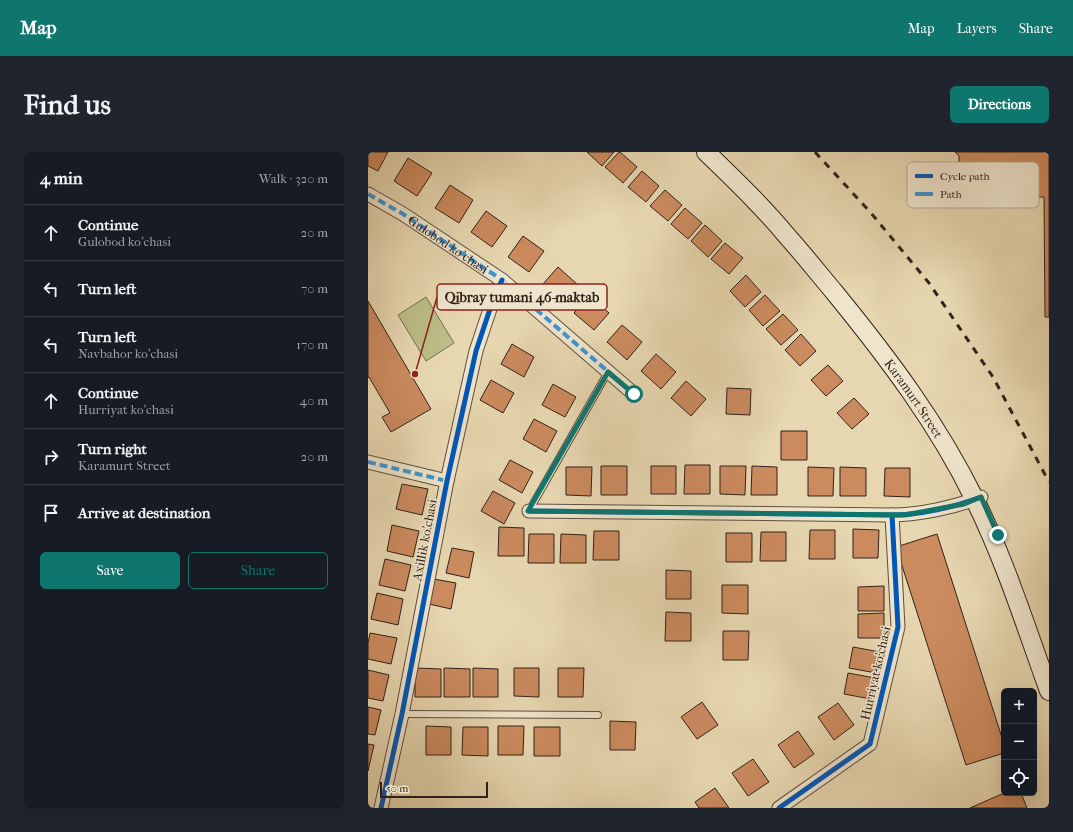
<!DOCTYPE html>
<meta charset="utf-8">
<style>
:root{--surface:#171b24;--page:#20242c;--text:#f1f3f6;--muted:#9ea1a6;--line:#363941;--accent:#0f766e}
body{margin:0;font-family:"IM FELL French Canon",serif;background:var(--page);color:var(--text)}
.controls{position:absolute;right:12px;bottom:12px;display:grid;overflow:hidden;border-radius:6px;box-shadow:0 4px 16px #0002}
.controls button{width:36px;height:36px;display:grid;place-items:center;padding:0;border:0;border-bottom:1px solid var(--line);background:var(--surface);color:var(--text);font:20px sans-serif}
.scale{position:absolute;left:12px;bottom:10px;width:108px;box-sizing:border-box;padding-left:4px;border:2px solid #32211a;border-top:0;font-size:11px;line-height:14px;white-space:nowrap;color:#32211a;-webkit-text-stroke:3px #efe5cc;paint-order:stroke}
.stop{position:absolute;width:12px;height:12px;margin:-9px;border:3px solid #0f766e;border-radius:50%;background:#fff}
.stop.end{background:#0f766e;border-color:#fff;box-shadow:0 1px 4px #0008}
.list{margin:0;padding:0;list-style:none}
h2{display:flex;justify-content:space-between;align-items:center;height:52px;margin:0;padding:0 16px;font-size:17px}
h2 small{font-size:13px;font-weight:400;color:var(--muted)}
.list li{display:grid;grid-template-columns:26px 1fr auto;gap:12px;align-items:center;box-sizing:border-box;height:56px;padding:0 16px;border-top:1px solid var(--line)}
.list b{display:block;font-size:15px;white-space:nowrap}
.list p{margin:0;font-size:13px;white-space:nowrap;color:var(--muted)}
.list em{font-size:13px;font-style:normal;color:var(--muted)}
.actions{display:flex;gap:8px;padding:12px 16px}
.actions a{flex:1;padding:9px 0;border:1px solid var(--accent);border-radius:6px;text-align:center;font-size:14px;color:var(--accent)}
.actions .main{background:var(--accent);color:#fff}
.icon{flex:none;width:22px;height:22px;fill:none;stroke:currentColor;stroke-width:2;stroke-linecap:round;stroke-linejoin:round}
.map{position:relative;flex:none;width:681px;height:656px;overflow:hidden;border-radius:6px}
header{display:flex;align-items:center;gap:24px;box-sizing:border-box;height:56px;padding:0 20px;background:var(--accent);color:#fff}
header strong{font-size:19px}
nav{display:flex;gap:22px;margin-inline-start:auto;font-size:14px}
.intro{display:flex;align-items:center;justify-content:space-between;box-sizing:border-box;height:96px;padding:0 24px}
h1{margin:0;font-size:28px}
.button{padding:10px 18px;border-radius:6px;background:var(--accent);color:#fff;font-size:14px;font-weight:700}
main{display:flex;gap:24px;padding:0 24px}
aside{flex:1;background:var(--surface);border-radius:6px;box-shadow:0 4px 16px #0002}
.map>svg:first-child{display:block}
</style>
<header>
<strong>Map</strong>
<nav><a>Map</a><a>Layers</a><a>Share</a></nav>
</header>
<div class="intro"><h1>Find us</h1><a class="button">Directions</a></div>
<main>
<aside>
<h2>4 min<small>Walk · 320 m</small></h2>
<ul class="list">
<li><svg class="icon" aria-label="ahead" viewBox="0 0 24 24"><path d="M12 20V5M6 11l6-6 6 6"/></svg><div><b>Continue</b><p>Gulobod ko'chasi</p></div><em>20 m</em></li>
<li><svg class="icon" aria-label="left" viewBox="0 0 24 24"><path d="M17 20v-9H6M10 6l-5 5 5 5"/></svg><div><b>Turn left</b></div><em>70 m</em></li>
<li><svg class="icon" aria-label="left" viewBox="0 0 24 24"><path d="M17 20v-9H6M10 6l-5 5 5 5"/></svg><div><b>Turn left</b><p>Navbahor ko'chasi</p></div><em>170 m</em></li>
<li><svg class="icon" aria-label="ahead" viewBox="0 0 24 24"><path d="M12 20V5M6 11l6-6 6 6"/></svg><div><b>Continue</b><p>Hurriyat ko'chasi</p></div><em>40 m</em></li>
<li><svg class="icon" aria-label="right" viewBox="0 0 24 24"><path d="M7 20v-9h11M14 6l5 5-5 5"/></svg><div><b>Turn right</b><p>Karamurt Street</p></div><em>20 m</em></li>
<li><svg class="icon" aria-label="arrive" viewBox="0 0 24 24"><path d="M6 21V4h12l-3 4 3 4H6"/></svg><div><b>Arrive at destination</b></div></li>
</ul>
<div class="actions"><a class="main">Save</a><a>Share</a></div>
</aside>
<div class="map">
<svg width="681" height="656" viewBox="0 0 681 656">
<rect width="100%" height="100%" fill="#e7d7b0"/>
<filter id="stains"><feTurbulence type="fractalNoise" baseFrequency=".005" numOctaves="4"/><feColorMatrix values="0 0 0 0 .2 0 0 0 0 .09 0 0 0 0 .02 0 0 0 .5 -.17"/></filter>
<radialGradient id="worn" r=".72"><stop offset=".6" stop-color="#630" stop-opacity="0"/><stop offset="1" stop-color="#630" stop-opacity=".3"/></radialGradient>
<path fill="#bcbd87" stroke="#776f50" d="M58,145l28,46 -28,18 -28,-46z"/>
<path fill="#cb8b5f" stroke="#32211a" d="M0,0h20l-10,19 -10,-5z
M219,0h27l-12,14z
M251,0h1l17,15 -14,16 -18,-16z
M587,0h94v165h-4l-1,-120 -85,1v-42z
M40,6l24,15 -15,23 -23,-15z
M274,19l17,15 -13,16 -18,-15z
M82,33l23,15 -14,23 -24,-15z
M297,38l17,15 -14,16 -18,-15z
M317,56l17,15 -14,16 -17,-15z
M118,59l21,15 -15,21 -21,-15z
M337,73l17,16 -14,16 -17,-16z
M155,84l21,15 -15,21 -21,-15z
M357,91l18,15 -14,16 -18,-15z
M190,115l20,18 -15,17 -20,-18z
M378,123l15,17 -16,15 -15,-16z
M221,143l20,18 -15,17 -20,-17z
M397,143l15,16 -17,15 -14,-16z
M0,149l63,108 -40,23 -9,-15 8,-4 -21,-36 -1,1z
M415,162l15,16 -17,15 -15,-16z
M254,173l20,17 -15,18 -20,-18z
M433,182l15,17 -16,15 -15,-16z
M144,192l22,13 -10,20 -23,-13z
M288,202l20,18 -15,17 -20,-18z
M460,213l15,16 -17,15 -15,-16z
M123,228l23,13 -11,20 -23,-13z
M318,229l20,18 -15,17 -20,-18z
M185,232l23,13 -11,20 -23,-12z
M359,236l24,1 -1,26 -24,-1z
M486,246l15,16 -17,15 -15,-16z
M166,267l23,12 -11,21 -23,-13z
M413,279h26v29h-26z
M142,308l23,12 -11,21 -23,-13z
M317,313h25v29h-26z
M233,314h26v29h-26z
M283,314h25v28h-25z
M352,314h26l-1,29 -25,-1z
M384,314l25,1v28h-26z
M198,315h26l-1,29 -25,-1z
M440,315l26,1 -1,28h-25z
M472,315l26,1v28h-26z
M517,316h25v29l-26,-1z
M34,332l26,5 -6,26 -26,-6z
M125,339l22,12 -11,21 -23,-13z
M24,373l27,6 -6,26 -26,-6z
M131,375l25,1v28h-26z
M485,377l26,1 -1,28h-25z
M442,378h25v29h-26z
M226,379h25v29h-26z
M393,380h25v29h-26z
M358,381h26v29h-26z
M161,382h25v29h-26z
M193,382l25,1v28h-26z
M569,382l67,210v9l-38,12 -70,-218z
M84,396l22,4 -5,26 -23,-5z
M17,407l26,6 -6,26 -26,-6z
M298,418l25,1v28h-25z
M66,427l22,4 -5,26 -22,-5z
M354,433h26v29l-26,-1z
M516,434v25h-26v-24z
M9,441l26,6 -5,26 -27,-6z
M298,460l25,1v28h-26z
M516,461v25h-26v-24z
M355,479h26l-1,29h-25z
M2,481l27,5 -6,26 -23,-5v-16z
M485,495l27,5 -4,21 -27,-5z
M47,516l26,1v28h-26z
M76,516l26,1v28h-26z
M105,516l25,1v28h-25z
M146,516h25v29l-25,-1z
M190,516h26l-1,29h-25z
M0,518l21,5 -6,26 -15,-3z
M480,521l27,5 -4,21 -27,-5z
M334,550l16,23 -21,14 -16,-22z
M470,551l16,22 -20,15 -16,-23z
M0,555l13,3 -6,25 -7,-1z
M242,569l26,1 -1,28h-25z
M58,574l25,1v28h-25z
M130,574h26l-1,29h-25z
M95,575h25v29l-26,-1z
M166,575h26v29h-26z
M430,579l16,23 -20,14 -16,-23z
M0,592l6,1 -6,26z
M385,607l16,23 -21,14 -16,-23z
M347,636l14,20h-30l-4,-6z
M636,641h17l6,15h-57z"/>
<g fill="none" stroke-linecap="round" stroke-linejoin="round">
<defs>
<path id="service" d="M161,359l79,-139
M34,562l196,1"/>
<g id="minor">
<path id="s1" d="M0,42l35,20 99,66 132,114"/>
<path d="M0,310l79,19"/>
<path d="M161,359l363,4"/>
<path d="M13,656l21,-94 45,-233 29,-130 15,-45 11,-26"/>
<path d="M411,656l91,-64 28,-117 -6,-112c27,0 63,-8 89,-18"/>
</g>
<g id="secondary">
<path id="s2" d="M338,0c28,27 56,54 81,84 17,19 32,38 48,57 53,65 103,131 140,207 30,61 51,127 74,191"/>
</g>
</defs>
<use href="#service" stroke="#5f4e40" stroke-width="8"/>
<use href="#minor" stroke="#5f4e40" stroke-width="15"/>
<use href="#secondary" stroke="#32211a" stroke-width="20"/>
<use href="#service" stroke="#efe5cc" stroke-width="6"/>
<use href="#minor" stroke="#efe5cc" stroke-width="13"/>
<use href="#secondary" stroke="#efe5cc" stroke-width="18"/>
<path stroke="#32211a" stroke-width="3" stroke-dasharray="7 7" stroke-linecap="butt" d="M447,0l56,61 58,70 64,94 56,105"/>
<path stroke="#3d95d4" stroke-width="4" stroke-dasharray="8 4" stroke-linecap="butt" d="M0,42l35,20 99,66 132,114
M0,310l79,19"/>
<defs>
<path id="cycleway" d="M161,359l363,4
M13,656l21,-94 45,-233 29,-130 15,-45 11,-26
M411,656l91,-64 28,-117 -6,-112c27,0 63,-8 89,-18"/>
</defs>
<use href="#cycleway" stroke="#efe5cc" stroke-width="8"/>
<use href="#cycleway" stroke="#0057b8" stroke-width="5"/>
</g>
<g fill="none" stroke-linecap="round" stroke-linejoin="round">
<path stroke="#0f766e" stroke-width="5" d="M266,242l-26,-22 -80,139 377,4 59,-11 17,-7 17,38"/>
</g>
<g text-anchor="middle" stroke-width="3" stroke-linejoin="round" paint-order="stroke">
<g font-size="13" fill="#32211a" stroke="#efe5cc">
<text dy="5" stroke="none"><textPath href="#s1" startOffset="95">Gulobod ko'chasi</textPath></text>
<text dy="5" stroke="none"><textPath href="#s2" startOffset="323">Karamurt Street</textPath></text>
<text transform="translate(56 388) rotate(-79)" y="5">Axillik ko'chasi</text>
<text transform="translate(507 521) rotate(-77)" y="5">Hurriyat ko'chasi</text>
</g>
</g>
<rect x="539" y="10" width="132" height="46" rx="6" fill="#efe5cc" stroke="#b6aa97" stroke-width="1"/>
<rect x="547" y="22" width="18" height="4" fill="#0057b8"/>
<rect x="547" y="40" width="18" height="4" fill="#3d95d4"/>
<g font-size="11" fill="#32211a">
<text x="572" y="28">Cycle path</text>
<text x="572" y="46">Path</text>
</g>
<path fill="none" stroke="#8f2418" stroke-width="1.5" d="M47 222L69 145"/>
<circle fill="#8f2418" stroke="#efe5cc" stroke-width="1.5" cx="47" cy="222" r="4"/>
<rect fill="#efe5cc" stroke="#8f2418" stroke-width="1.5" x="69" y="132" width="170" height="26" rx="4"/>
<g font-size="14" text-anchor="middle" font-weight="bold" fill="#32211a">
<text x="154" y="150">Qibray tumani 46-maktab</text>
</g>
<rect width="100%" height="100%" filter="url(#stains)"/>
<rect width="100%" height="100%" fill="url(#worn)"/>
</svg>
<div class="controls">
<button>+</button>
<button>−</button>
<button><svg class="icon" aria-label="locate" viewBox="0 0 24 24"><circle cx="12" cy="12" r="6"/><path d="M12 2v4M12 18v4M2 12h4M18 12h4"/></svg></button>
</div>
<div class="scale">50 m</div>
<div class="stop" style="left:266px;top:242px"></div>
<div class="stop end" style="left:630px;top:383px"></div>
</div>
</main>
